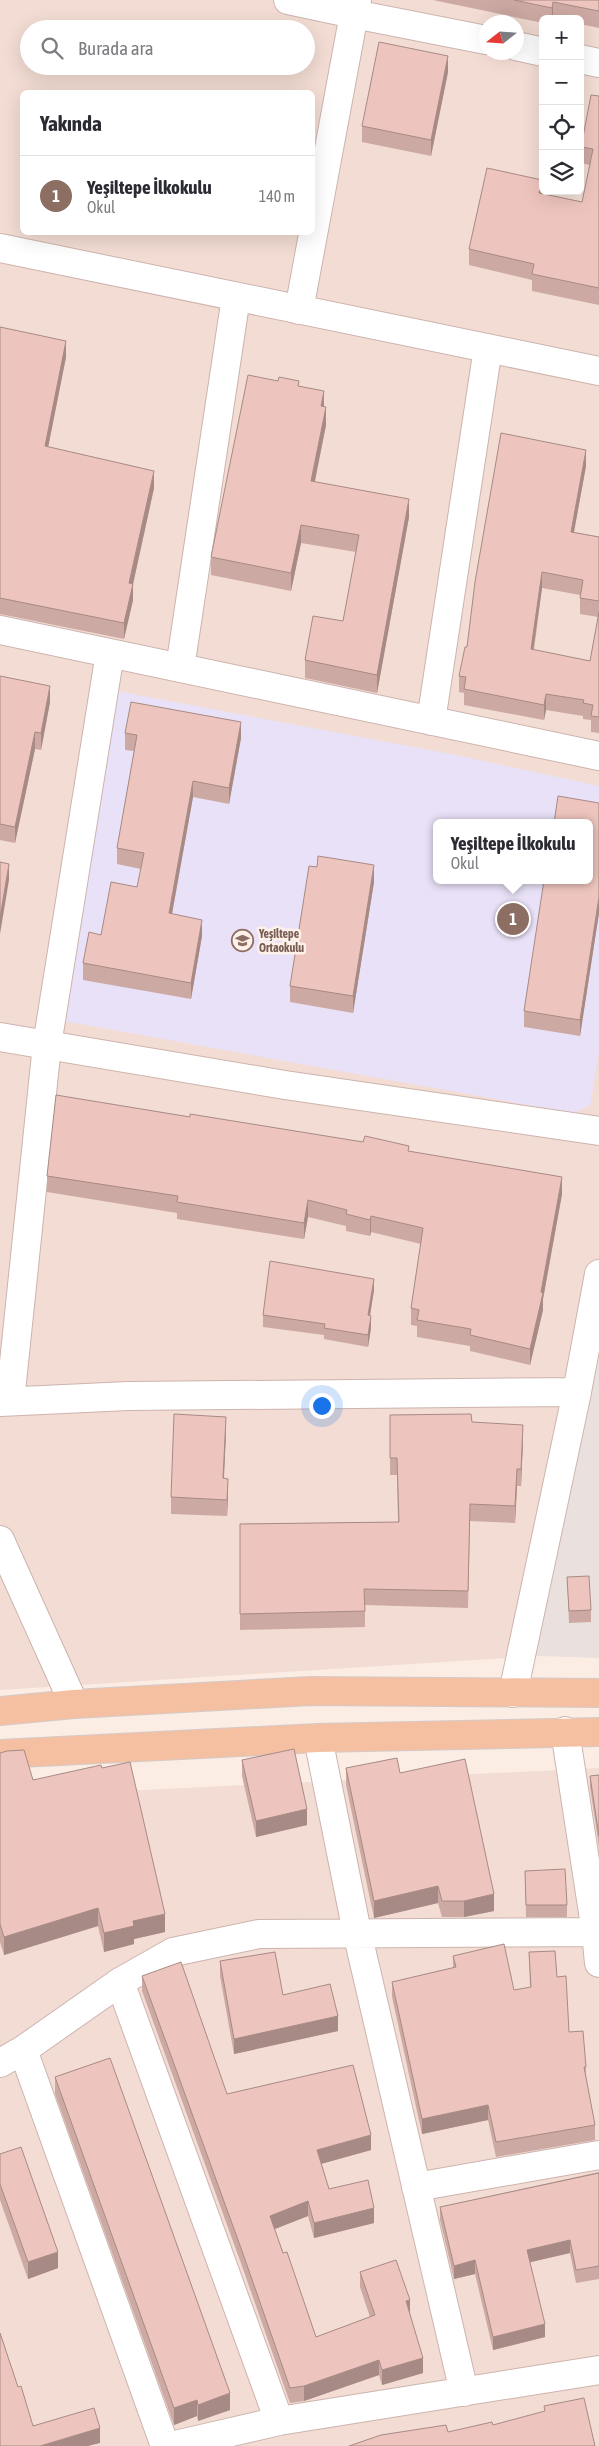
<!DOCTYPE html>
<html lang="tr">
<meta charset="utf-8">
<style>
:root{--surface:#fff;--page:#f2f2f3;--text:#2b2b33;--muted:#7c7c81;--line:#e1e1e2;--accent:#0f766e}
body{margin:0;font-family:"Asap Condensed",sans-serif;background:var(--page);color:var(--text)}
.controls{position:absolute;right:15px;top:15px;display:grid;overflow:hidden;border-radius:8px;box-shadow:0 5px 20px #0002}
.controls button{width:45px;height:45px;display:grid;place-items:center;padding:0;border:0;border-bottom:1px solid var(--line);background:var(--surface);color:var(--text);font:25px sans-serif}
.compass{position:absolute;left:479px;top:15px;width:45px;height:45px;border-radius:50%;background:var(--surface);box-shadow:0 5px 20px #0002;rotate:253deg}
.you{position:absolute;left:321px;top:1405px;width:18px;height:18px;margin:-12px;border:4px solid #fff;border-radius:50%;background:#1a73e8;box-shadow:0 0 0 8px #1a73e833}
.badge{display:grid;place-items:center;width:32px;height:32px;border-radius:50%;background:var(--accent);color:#fff;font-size:16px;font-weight:700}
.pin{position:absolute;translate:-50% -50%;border:2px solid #fff;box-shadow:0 1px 5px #0006}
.popup{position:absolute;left:433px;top:819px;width:160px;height:65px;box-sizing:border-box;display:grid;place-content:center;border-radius:8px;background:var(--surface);filter:drop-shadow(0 1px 4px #0005);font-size:16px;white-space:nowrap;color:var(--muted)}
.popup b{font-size:19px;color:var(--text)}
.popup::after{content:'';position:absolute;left:50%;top:100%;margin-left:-10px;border:10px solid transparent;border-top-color:var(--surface)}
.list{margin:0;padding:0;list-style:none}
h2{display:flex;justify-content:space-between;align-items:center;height:65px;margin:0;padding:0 20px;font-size:21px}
h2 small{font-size:16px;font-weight:400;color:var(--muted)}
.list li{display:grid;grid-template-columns:32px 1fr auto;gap:15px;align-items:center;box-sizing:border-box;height:80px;padding:0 20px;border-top:1px solid var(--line)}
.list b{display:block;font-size:19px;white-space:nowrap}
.list p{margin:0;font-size:16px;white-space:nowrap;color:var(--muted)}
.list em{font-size:16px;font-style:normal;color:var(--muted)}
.icon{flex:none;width:28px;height:28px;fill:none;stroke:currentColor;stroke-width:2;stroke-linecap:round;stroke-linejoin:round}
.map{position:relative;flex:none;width:599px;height:2446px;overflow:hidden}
.search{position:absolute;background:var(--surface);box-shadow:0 5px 20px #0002;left:20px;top:20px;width:295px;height:55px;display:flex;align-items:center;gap:12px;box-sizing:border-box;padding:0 18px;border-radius:28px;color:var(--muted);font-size:19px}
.panel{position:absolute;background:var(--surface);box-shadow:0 5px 20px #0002;left:20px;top:90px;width:295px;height:145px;border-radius:8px}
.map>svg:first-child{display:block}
</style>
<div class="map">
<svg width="599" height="2446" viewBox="0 0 599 2446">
<rect width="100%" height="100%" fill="#fbece4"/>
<path fill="#f2dcd3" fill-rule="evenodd" d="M0,0h599v1379l-62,277 -537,34zM543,19h37v172h-37zM486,22h30v30h-30zM29,29h277v37h-277zM22,92h290v140h-290zM437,823h152v57h-152z
M599,1768v678h-599v-649z"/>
<path fill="#eae1de" d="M599,1334v324l-62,-2z"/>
<path fill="#e9e1f7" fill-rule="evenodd" d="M111,690l345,65 143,31v266l-9,54 -18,7 -525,-95zM437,823h152v57h-152z"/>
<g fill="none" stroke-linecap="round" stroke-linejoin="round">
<defs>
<path id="minor" d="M288,0l66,14 -55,296
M357,0l-3,14 132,26
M516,46l27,6
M580,59l19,4
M0,248l599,123
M0,630l599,126
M180,668l56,-371
M431,721l57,-373
M0,1037l285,48 314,46
M10,1401l37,-356 63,-392
M0,1402l128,-6 449,-4
M0,1540l74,164
M513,1693l64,-301 22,-118
M565,1731l31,201 3,31
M318,1738l39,194 107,460
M120,1982l159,439
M23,2050l142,396
M0,2063l23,-13 97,-68 53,-30 86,-18 340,-2
M416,2187l183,-32
M171,2446l108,-25 320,-51"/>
<path id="major" d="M0,1711l74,-7 237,-13 288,2
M0,1754l318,-16 281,-6"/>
</defs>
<use href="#minor" stroke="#cdb4ae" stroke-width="30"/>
<use href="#major" stroke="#d4cac9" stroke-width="30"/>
<use href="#minor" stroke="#fff" stroke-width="28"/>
<use href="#major" stroke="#f5c0a1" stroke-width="28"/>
</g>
<path fill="#cda9a3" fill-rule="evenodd" d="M433,0h166v28l-19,-4v-5h-37v4z
M448,72l-17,84 -69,-14v-16z
M599,96v209l-67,-14v-11l-63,-15v-16l73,-55 40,8 8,-37 -9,-2v-16z
M0,327l66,30 -18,90 106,41 -21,96v16l-9,39 -124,-25z
M299,386l25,20 2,19 -11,57 94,35 -32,176 -72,-15v-18l38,-39 13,-69 -55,-9 -10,48 -80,-16v-18z
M586,466l-12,66 25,5v196l-8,-1v-12l-8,-1v-3l-37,-6 -2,10 -80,-15v-12l-5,-1v-16l8,-29zM542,588l38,7v19l18,3 -8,44 -56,-11z
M0,676l50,26 -9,48 -6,-1 -20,94 -15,-3z
M125,733l116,5 -12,66 -36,-7 -21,117 30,22 -11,63 -108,-19v-17l18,-28 36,-48 4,-18 -24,-5v-16l17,-97 -9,-1z
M599,803v110l-19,123 -56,-9v-16z
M374,882l-21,131 -63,-11v-16z
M190,1117l219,34 153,43 -19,105v11l-13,55 -60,-14v-5l-53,-9v-11l-6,-1v-17l10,-64 -50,-12 -1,4 -24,-5v-5l-38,-9 -4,22 -127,-20v-6l-130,-21v-16z
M374,1290l-4,26 1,12 -3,19 -44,-8v-4l-61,-8v-12z
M390,1415l82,7 51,19 -2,45h-4l-2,37 -45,-2 -2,87 -103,-3v22l-125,3v-106l158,-2 -1,-47h-7z
M226,1433l-2,45 4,17 -1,21 -56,-2v-17z
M567,1577l24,33v12l-22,1z
M0,1753l165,179 -31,7v5l-30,8 -6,-26 -94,29 -4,-13z
M242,1760l65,65 -51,12 -14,-61z
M346,1768l54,5 94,138 -30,6h-22l-4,-14 -64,15 -28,-133z
M599,1775v72l-9,-60v-11z
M525,1871l42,34v12h-41z
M529,1952l28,25 12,55 17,35v11l9,47v15l-99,17 -8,-37 -66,14 -30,-137v-15l61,-14v-12l61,34 16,-2z
M220,1961l63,34 55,36 -104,23 -14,-78z
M142,1976l85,118 144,56 -50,14 8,25 45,34 -60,15 -6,-22 -34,13 42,108 54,-20 -10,-30v-15l50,41 13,60 -41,12 -3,-10 -75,26 -14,2 -48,-137 -100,-275z
M55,2077l175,333 -32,11 -1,-5 -23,9 -119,-331z
M0,2154l58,114 -30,11 -28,-79z
M599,2172v107l-23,4 -6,-30 -40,9 15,75 -52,13 -18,-76 -21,5 -14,-59v-13z"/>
<path fill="#a78a85" d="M553,2v17h-1v-11z
M448,56v16l-17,84v-16z
M542,180v16l-3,-3z
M66,341v16l-21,106v-17z
M324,391v18l-3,-3z
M326,407v18l-15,74v-18z
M586,450v16l-15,82v-16z
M154,471v17l-21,96v16l-9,39v-16l5,-40z
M409,499v18l-32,176v-18z
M301,525v18l-10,48v-18z
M542,572v16l-11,77v-16z
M50,686v16l-9,48v-17z
M546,694v16l-2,10v-15z
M241,722v16l-12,66v-16z
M35,732v17l-20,94v-16z
M193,781v16l-24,133v-17z
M9,864v16l-9,54v-17z
M374,865v17l-21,131v-17z
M599,897v16l-19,123v-16z
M202,920v16l-11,63v-16z
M562,1177v17l-19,105v11l-13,55v-16z
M308,1200v17l-4,22v-16z
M371,1216v16l-1,4v-16z
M374,1279v11l-6,37v-12z
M371,1316v12l-3,19v-12z
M226,1417v16l-3,62v-17z
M523,1425v16l-2,45v-17z
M517,1469v17l-2,37v-17z
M228,1479v16l-1,21v-16z
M307,1809v16l-51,12v-16z
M438,1886v17l-64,15v-17z
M494,1894v17l-30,6v-16z
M98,1908v18l-94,29v-18z
M165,1914v18l-31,7v5l-30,8v-19l29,-12z
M338,2016v15l-104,23v-15z
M488,2105v15l-66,14v-15z
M371,2135v15l-54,15v-15z
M308,2201v15l-38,15v-15z
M374,2208v15l-60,15v-15z
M570,2240v13l-43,10v-13z
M58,2252v16l-30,11v-17z
M475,2260v14l-21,5v-13z
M410,2300v15l-4,-14z
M545,2324v13l-52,13v-13z
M423,2358v15l-41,12v-15z
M379,2360v15l-75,26v-15z
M230,2393v17l-32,11v-16z
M197,2400v16l-23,9v-17z
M100,2428v15l-12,3h-48z"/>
<path fill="#eec5be" stroke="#a78a85" d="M514,0h85v11l-46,-9 -1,6z
M379,42l69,14 -17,84 -69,-14z
M591,95l8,1v192l-67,-14 2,-10 -65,-15 18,-81 55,12 -3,13 43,9 11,-53 -12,-2z
M0,327l66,14 -21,105 109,25 -25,112 4,1 -9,39 -124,-25z
M248,375l30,6 1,-4 20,4 -1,5 26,5 -3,15 5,1 -15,74 98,18 -32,176 -72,-15 8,-44 30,5 16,-86 -58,-10 -10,48 -80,-16z
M501,433l85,17 -15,82 28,5v64l-19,-3 3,-18 -41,-8 -11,77 59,12 9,-49v105l-8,-1 2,-11 -10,-2 1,-3 -38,-6 -2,11 -80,-16 2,-12 -7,-1 6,-29h2l8,-65z
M0,676l50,10 -9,47 -6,-1 -20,95 -15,-3z
M131,702l110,20 -12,66 -36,-7 -24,132 33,7 -11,63 -108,-20 6,-31 12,3 10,-53 26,5 7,-34 -27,-5 20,-113 -12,-2z
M558,796l41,7v94l-19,123 -56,-9 20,-131h45v-57h-35z
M318,856l56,9 -21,131 -63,-10 19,-120 8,1z
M0,862l9,2 -9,53z
M56,1095l134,22v-3l173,28 2,-6 44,10 -1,5 154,26 -21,115 2,1 -13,56 -60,-14 1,-6 -54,-9 2,-10 -8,-2 12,-80 -52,-12 -1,4 -24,-6 1,-4 -39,-10 -4,23 -127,-21 1,-6 -131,-20z
M270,1261l104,18 -6,36 3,1 -3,19 -44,-7 1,-4 -62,-9z
M174,1414l52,3 -3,61 5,1 -1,21 -56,-3z
M471,1414l1,8 51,3 -2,44h-4l-2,37 -45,-2 -2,87 -104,-2 1,22 -125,3v-90l159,-2 -2,-64h-7v-43z
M589,1576l2,34 -22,1 -2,-34z
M294,1749l13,60 -51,12 -14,-61z
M24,1750l9,30 68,-15 1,3 28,-6 35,152 -32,7 1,5 -30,7 -6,-25 -94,29 -4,-13v-171l7,-2z
M397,1758l3,15 65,-14 29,135 -30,7h-22l-4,-15 -64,15 -28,-133z
M599,1775v61l-9,-60z
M565,1869l2,36h-41l-1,-34z
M504,1944l10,46 17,-3 -2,-35 26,-1 2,26 9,-1 3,56 14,-1 3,36h-2l11,58 -99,17 -8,-37 -66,14 -30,-137 64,-15 -3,-11z
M275,1952l8,43 47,-11 8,32 -104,23 -14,-78z
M181,1962l46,132 126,-29 18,70 -54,15 12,39 39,-9 6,28 -60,15 -6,-22 -38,15 13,37 4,-1 29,85 59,-22 -15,-43 36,-12 14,40 -4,1 17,57 -41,12 -3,-10 -75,26 -14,2 -48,-137 -100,-275z
M110,2058l120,335 -32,12 -1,-5 -23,8 -119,-331z
M21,2147l37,105 -30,10 -28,-78v-30z
M599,2173v93l-23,4 -6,-30 -43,10 18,74 -52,13 -18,-77 -21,6 -14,-59z
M0,2333l18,54 3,-1 12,40 61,-18 6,20 -60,18h-40z
M584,2398l11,48h-246l32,-11 65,-10 2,7 44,-10 1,3 52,-14 -1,-5z"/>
<defs>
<symbol id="school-ring" viewBox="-11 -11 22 22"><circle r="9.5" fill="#fef1ea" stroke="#8d6e63" stroke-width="1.5"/><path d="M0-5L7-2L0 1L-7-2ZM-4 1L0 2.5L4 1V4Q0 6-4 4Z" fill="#8d6e63"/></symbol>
</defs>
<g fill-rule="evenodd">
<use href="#school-ring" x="230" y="928" width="25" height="25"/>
</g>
<g text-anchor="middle" stroke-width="5" stroke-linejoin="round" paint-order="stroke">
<g font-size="12" font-weight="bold" fill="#785e54" stroke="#fef1ea" text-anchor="start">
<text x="259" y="938">Yeşiltepe<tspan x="259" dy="14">Ortaokulu</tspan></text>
</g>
</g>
</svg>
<div class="controls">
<button>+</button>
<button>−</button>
<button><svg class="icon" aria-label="locate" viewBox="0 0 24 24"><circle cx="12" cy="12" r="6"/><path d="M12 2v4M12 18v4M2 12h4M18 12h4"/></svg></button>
<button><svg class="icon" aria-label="layers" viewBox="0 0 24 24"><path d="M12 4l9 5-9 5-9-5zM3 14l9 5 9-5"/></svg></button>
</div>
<svg class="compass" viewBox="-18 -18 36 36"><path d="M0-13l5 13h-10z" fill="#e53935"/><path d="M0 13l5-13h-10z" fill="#7c7c81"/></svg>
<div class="you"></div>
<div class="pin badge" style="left:513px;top:919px;background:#8d6e63">1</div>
<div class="popup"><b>Yeşiltepe İlkokulu</b>Okul</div>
<div class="search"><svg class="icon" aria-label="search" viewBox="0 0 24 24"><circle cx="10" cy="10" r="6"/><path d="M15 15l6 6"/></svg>Burada ara</div>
<section class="panel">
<h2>Yakında<small></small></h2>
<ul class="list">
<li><span class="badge" style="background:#8d6e63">1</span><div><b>Yeşiltepe İlkokulu</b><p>Okul</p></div><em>140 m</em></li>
</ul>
</section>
</div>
